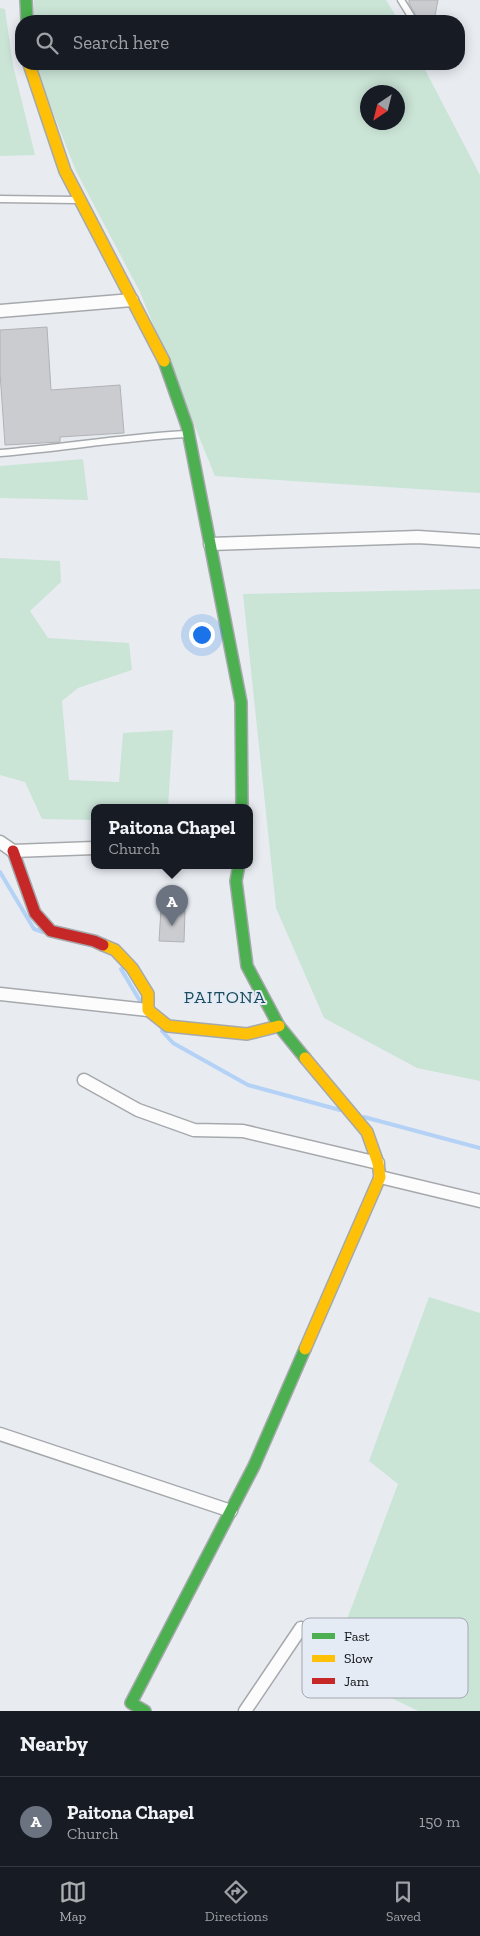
<!DOCTYPE html>
<style>
:root{--surface:#171b24;--page:#242831;--text:#f1f3f6;--muted:#9ea1a6;--line:#363941;--accent:#acafb2}
body{margin:0;font-family:"Zilla Slab",serif;background:var(--page);color:var(--text)}
.compass{position:absolute;left:360px;top:85px;width:45px;height:45px;border-radius:50%;background:var(--surface);box-shadow:0 2px 12px #0003;rotate:215deg}
.you{position:absolute;left:201px;top:634px;width:18px;height:18px;margin:-12px;border:4px solid #fff;border-radius:50%;background:#1a73e8;box-shadow:0 0 0 8px #1a73e833}
.badge{display:grid;place-items:center;width:32px;height:32px;border-radius:50%;background:var(--accent);color:#fff;font-size:16px;font-weight:700}
.pin{position:absolute;translate:-50% -41px;filter:drop-shadow(0 1px 2px #0008)}
.pin::after{content:'';position:absolute;top:26px;width:18px;height:15px;background:inherit;clip-path:polygon(0 0,100% 0,50% 100%)}
.popup{position:absolute;left:91px;top:804px;width:162px;height:65px;box-sizing:border-box;display:grid;place-content:center;border-radius:10px;background:var(--surface);filter:drop-shadow(0 1px 4px #0005);font-size:16px;white-space:nowrap;color:var(--muted)}
.popup b{font-size:19px;color:var(--text)}
.popup::after{content:'';position:absolute;left:50%;top:100%;margin-left:-10px;border:10px solid transparent;border-top-color:var(--surface)}
.list{margin:0;padding:0;list-style:none}
h2{display:flex;justify-content:space-between;align-items:center;height:65px;margin:0;padding:0 20px;font-size:21px}
h2 small{font-size:16px;font-weight:400;color:var(--muted)}
.list li{display:grid;grid-template-columns:32px 1fr auto;gap:15px;align-items:center;box-sizing:border-box;height:90px;padding:0 20px;border-top:1px solid var(--line)}
.list b{display:block;font-size:19px;white-space:nowrap}
.list p{margin:0;font-size:16px;white-space:nowrap;color:var(--muted)}
.list em{font-size:16px;font-style:normal;color:var(--muted)}
.icon{flex:none;width:28px;height:28px;fill:none;stroke:currentColor;stroke-width:2;stroke-linecap:round;stroke-linejoin:round}
.map{position:relative;flex:none;width:480px;height:1711px;overflow:hidden}
.search{position:absolute;background:var(--surface);box-shadow:0 2px 12px #0003;left:15px;right:15px;top:15px;height:55px;display:flex;align-items:center;gap:12px;box-sizing:border-box;padding:0 18px;border-radius:20px;color:var(--muted);font-size:19px}
.sheet{height:155px;background:var(--surface)}
nav{display:flex;justify-content:space-around;align-items:center;box-sizing:border-box;height:70px;border-top:1px solid var(--line);background:var(--surface);font-size:14px;color:var(--muted)}
nav a{display:grid;justify-items:center;gap:2px}
nav .on{color:var(--accent)}
.map>svg:first-child{display:block}
</style>
<div class="map">
<svg width="480" height="1711" viewBox="0 0 480 1711">
<rect width="100%" height="100%" fill="#e8ecf1"/>
<path fill="#cae4d6" fill-rule="evenodd" d="M34,0h352l13,21h-366z
M0,8l5,1 8,56 22,90 -35,1z
M34,64h388l58,111v318l-265,-17 -75,-184 -64,-121zM368,92h30v30h-30z
M83,459l5,41 -88,-2v-32z
M0,558l60,3 1,21 -31,29 18,27 81,5 3,27 -54,18 -16,13 7,79 50,2 4,-49 50,-3 -5,77h-74v13l-52,-1 -17,-37 -25,-7z
M480,589v492l-63,-13 -93,-50 -48,-110 -33,-314z
M429,1297l51,16v398h-62l-89,-44 69,-183 -29,-23z"/>
<g fill="none" stroke-linecap="round" stroke-linejoin="round">
<path stroke="#b4d1f6" stroke-width="4" d="M0,872l34,57 9,3
M121,969l19,32
M162,1031l11,12 75,42 92,25
M364,1117l116,31"/>
</g>
<path fill="#caccd0" stroke="#b1b2b6" d="M409,0h29l-4,21h-15l-10,-18z
M47,327l4,63 69,-5 4,48 -64,4v5l-55,3 -5,-72v-43z
M161,909l24,2 -1,31 -25,-1z"/>
<g fill="none" stroke-linecap="round" stroke-linejoin="round">
<defs>
<path id="lane" d="M401,0l13,21
M0,199l76,1
M0,453c62,-5 124,-16 187,-19"/>
<path id="street" d="M0,311l132,-11
M210,544l208,-7 62,4
M0,842l13,9 81,-3
M0,994l148,16
M84,1080l54,30 56,20 49,1 135,32
M380,1177l100,24
M0,1434l231,77
M245,1711l56,-83"/>
<path id="fast" d="M26,0l1,21
M164,361l23,65 54,276 1,105
M239,865l-3,16 11,85 32,60 26,32
M145,1711l-14,-8 123,-237 51,-117"/>
<path id="slow" d="M29,64l36,107 99,190
M103,945l12,5 17,18 16,26v16l20,16 79,8 32,-8
M305,1349l75,-172 -2,-14 -11,-31 -62,-74"/>
<path id="jam" d="M13,851l22,62 16,18 43,10 9,4"/>
</defs>
<use href="#lane" stroke="#a6a9ac" stroke-width="9"/>
<use href="#street" stroke="#a6a9ac" stroke-width="15"/>
<use href="#fast" stroke="#a6a9ac" stroke-width="14"/>
<use href="#slow" stroke="#a6a9ac" stroke-width="14"/>
<use href="#jam" stroke="#a6a9ac" stroke-width="14"/>
<use href="#lane" stroke="#fcfcfd" stroke-width="6"/>
<use href="#street" stroke="#fcfcfd" stroke-width="12"/>
<use href="#fast" stroke="#4caf50" stroke-width="11"/>
<use href="#slow" stroke="#ffc107" stroke-width="11"/>
<use href="#jam" stroke="#c62828" stroke-width="11"/>
</g>
<g text-anchor="middle" stroke-width="4" stroke-linejoin="round" paint-order="stroke">
<g font-size="18" letter-spacing="1" fill="#1d4d60" stroke="#e4ebf5">
<text x="225" y="1003">PAITONA</text>
</g>
</g>
<rect x="302" y="1618" width="166" height="80" rx="8" fill="#e4ebf5" stroke="#a3a8b0" stroke-width="1"/>
<rect x="312" y="1633" width="23" height="6" fill="#4caf50"/>
<rect x="312" y="1655" width="23" height="7" fill="#ffc107"/>
<rect x="312" y="1678" width="23" height="6" fill="#c62828"/>
<g font-size="14" fill="#0b0d10">
<text x="344" y="1641">Fast</text>
<text x="344" y="1663">Slow</text>
<text x="344" y="1686">Jam</text>
</g>
</svg>
<svg class="compass" viewBox="-18 -18 36 36"><path d="M0-13l5 13h-10z" fill="#e53935"/><path d="M0 13l5-13h-10z" fill="#9ea1a6"/></svg>
<div class="you"></div>
<div class="pin badge" style="left:172px;top:926px;background:#6b7280">A</div>
<div class="popup"><b>Paitona Chapel</b>Church</div>
<div class="search"><svg class="icon" aria-label="search" viewBox="0 0 24 24"><circle cx="10" cy="10" r="6"/><path d="M15 15l6 6"/></svg>Search here</div>
</div>
<section class="sheet">
<h2>Nearby<small></small></h2>
<ul class="list">
<li><span class="badge" style="background:#6b7280">A</span><div><b>Paitona Chapel</b><p>Church</p></div><em>150 m</em></li>
</ul>
</section>
<nav>
<a class="on"><svg class="icon" aria-label="map" viewBox="0 0 24 24"><path d="M3 6l6-2 6 2 6-2v14l-6 2-6-2-6 2zM9 4v14M15 6v14"/></svg>Map</a>
<a><svg class="icon" aria-label="directions" viewBox="0 0 24 24"><path d="M12 3l9 9-9 9-9-9zM9 14v-3h6M13 9l2 2-2 2"/></svg>Directions</a>
<a><svg class="icon" aria-label="saved" viewBox="0 0 24 24"><path d="M7 4h10v16l-5-4-5 4z"/></svg>Saved</a>
</nav>
